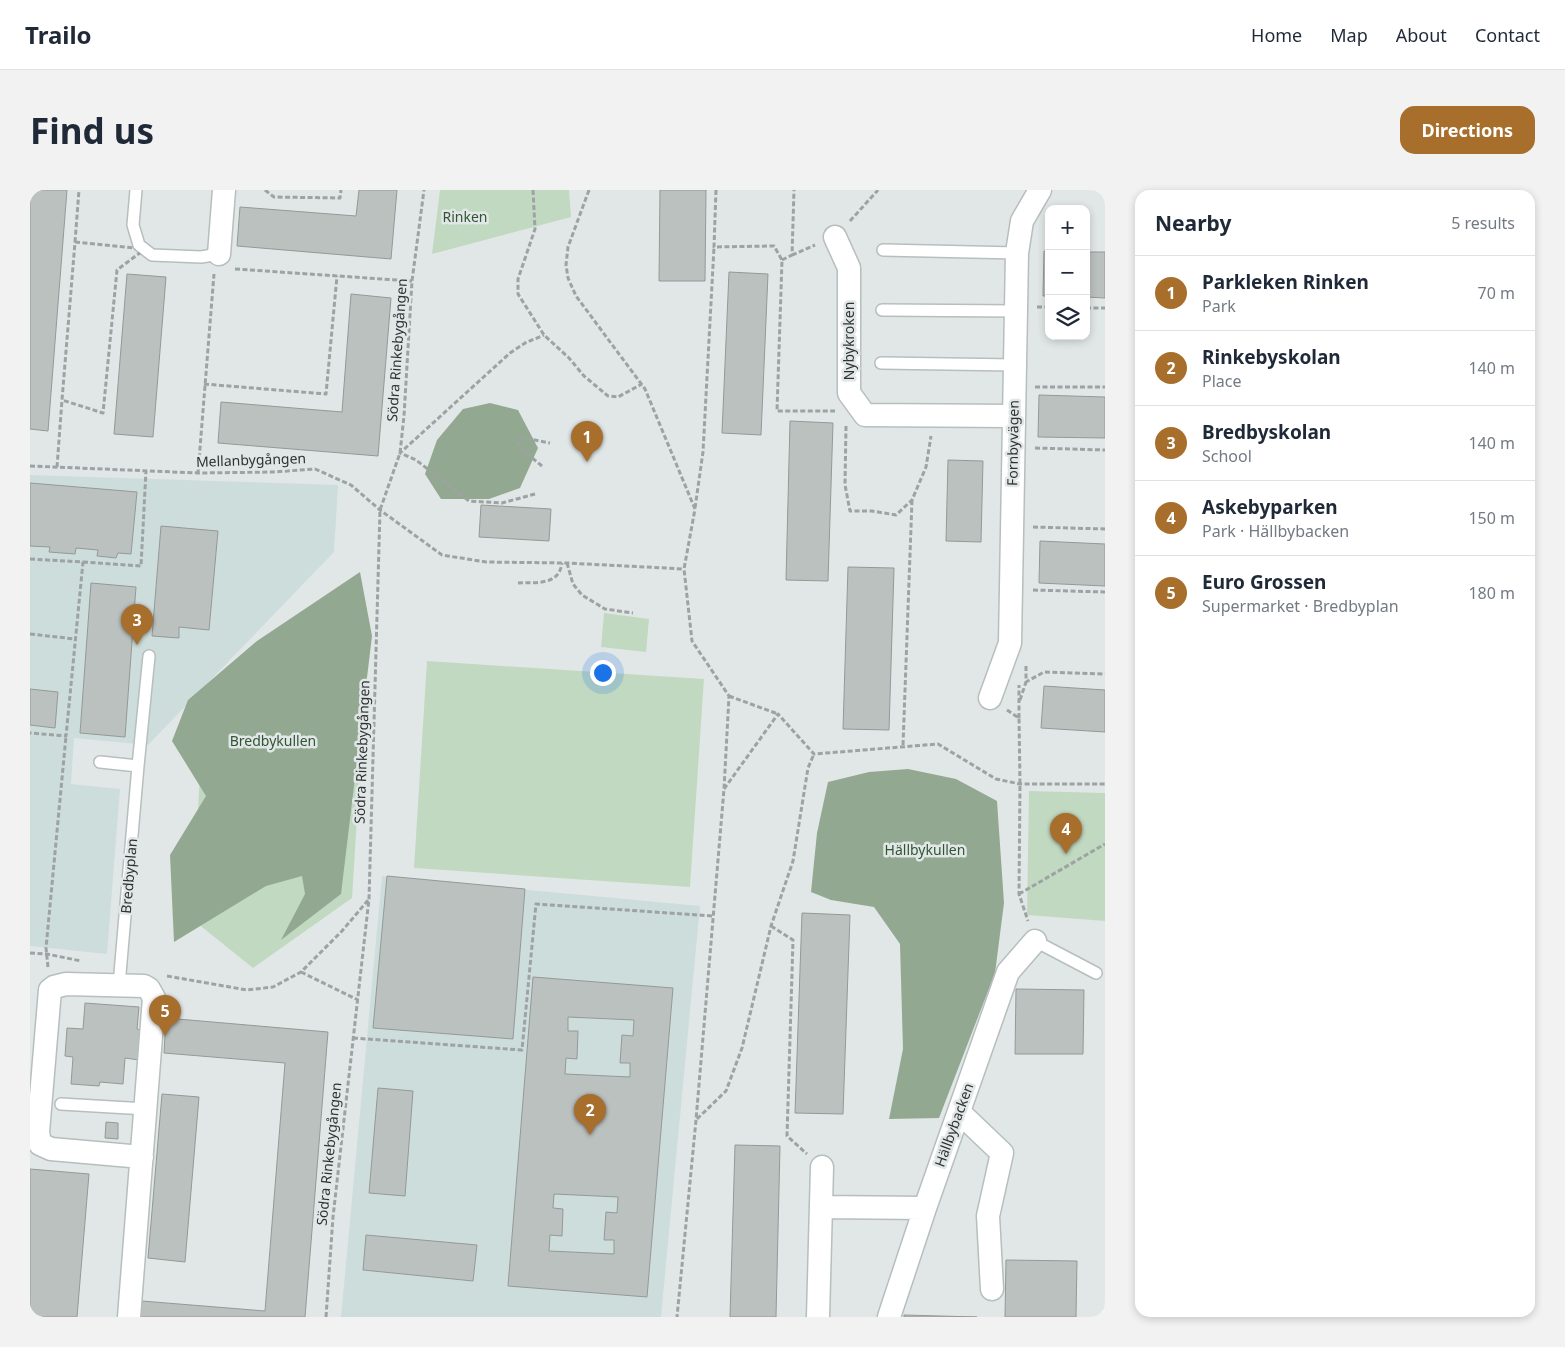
<!DOCTYPE html>
<meta charset="utf-8">
<style>
:root{--surface:#fff;--page:#f2f2f3;--text:#1f2937;--muted:#747a83;--line:#e0e1e3;--accent:#a76e2c}
body{margin:0;font-family:"Noto Sans",sans-serif;background:var(--page);color:var(--text)}
.controls{position:absolute;right:15px;top:15px;display:grid;overflow:hidden;border-radius:10px;box-shadow:0 2px 8px #0003}
.controls button{width:45px;height:45px;display:grid;place-items:center;padding:0;border:0;border-bottom:1px solid var(--line);background:var(--surface);color:var(--text);font:25px sans-serif}
.you{position:absolute;left:572px;top:482px;width:18px;height:18px;margin:-12px;border:4px solid #fff;border-radius:50%;background:#1a73e8;box-shadow:0 0 0 8px #1a73e833}
.badge{display:grid;place-items:center;width:32px;height:32px;border-radius:50%;background:var(--accent);color:#fff;font-size:16px;font-weight:700}
.pin{position:absolute;translate:-50% -41px;filter:drop-shadow(0 1px 2px #0008)}
.pin::after{content:'';position:absolute;top:26px;width:18px;height:15px;background:inherit;clip-path:polygon(0 0,100% 0,50% 100%)}
.list{margin:0;padding:0;list-style:none}
h2{display:flex;justify-content:space-between;align-items:center;height:65px;margin:0;padding:0 20px;font-size:21px}
h2 small{font-size:16px;font-weight:400;color:var(--muted)}
.list li{display:grid;grid-template-columns:32px 1fr auto;gap:15px;align-items:center;box-sizing:border-box;height:75px;padding:0 20px;border-top:1px solid var(--line)}
.list b{display:block;font-size:19px;white-space:nowrap}
.list p{margin:0;font-size:16px;white-space:nowrap;color:var(--muted)}
.list em{font-size:16px;font-style:normal;color:var(--muted)}
.icon{flex:none;width:28px;height:28px;fill:none;stroke:currentColor;stroke-width:2;stroke-linecap:round;stroke-linejoin:round}
.map{position:relative;flex:none;width:1075px;height:1127px;overflow:hidden;border-radius:15px}
header{display:flex;align-items:center;gap:30px;box-sizing:border-box;height:70px;padding:0 25px;background:var(--surface);border-bottom:1px solid var(--line)}
header strong{font-size:24px}
nav{display:flex;gap:28px;margin-inline-start:auto;font-size:18px}
.intro{display:flex;align-items:center;justify-content:space-between;box-sizing:border-box;height:120px;padding:0 30px}
h1{margin:0;font-size:35px}
.button{padding:12px 22px;border-radius:15px;background:var(--accent);color:#fff;font-size:18px;font-weight:700}
main{display:flex;gap:30px;padding:0 30px}
aside{flex:1;background:var(--surface);border-radius:15px;box-shadow:0 2px 8px #0003}
.map>svg:first-child{display:block}
</style>
<header>
<strong>Trailo</strong>
<nav><a>Home</a><a>Map</a><a>About</a><a>Contact</a></nav>
</header>
<div class="intro"><h1>Find us</h1><a class="button">Directions</a></div>
<main>
<div class="map">
<svg width="1075" height="1127" viewBox="0 0 1075 1127">
<rect width="100%" height="100%" fill="#e1e7e7"/>
<path fill="#cddddc" d="M0,285l308,10 -4,67 -186,193 -74,-7 -3,46 49,5 -13,165 -77,-8z
M352,686l318,30 -39,411h-320z"/>
<path fill="#c2d9c1" d="M410,0h129l2,27 -139,37z
M574,423l45,6 -3,33 -45,-5z
M397,471l277,18 -14,208 -276,-19z
M175,495l160,5 -13,208 -99,70 -61,-49z
M999,601l76,2v128l-78,-6z"/>
<path fill="#92a891" d="M460,213l28,7 20,38 -18,40 -31,11h-48l-16,-25 12,-34 26,-31z
M330,382l12,64 -31,258 -60,46 24,-46 -3,-18 -36,10 -92,56 -4,-87 36,-59 -34,-55 16,-41 69,-59z
M878,579l48,10 41,22 7,102 -9,70 -56,145 -50,1 14,-70 -3,-105 -26,-37 -43,-7 -20,-8 6,-59 11,-51 41,-10z"/>
<path fill="#bbc1bf" stroke="#949997" fill-rule="evenodd" d="M0,0h37l-19,241 -18,-2z
M329,0h38l-6,69 -154,-13 3,-39 116,9z
M630,0h46l-1,91h-46z
M1014,61h5v45h-6z
M1056,62h19v46l-19,-1z
M699,82l39,2 -7,161 -39,-2z
M97,84l39,3 -13,160 -39,-3z
M321,104l40,4 -13,158 -160,-13 3,-41 121,10z
M1009,205l66,2v41l-67,-1z
M760,231l43,2 -5,158 -42,-1z
M918,270l35,1 -2,81 -35,-1z
M0,293l107,9 -6,62 -13,-1 -2,5 -9,-1 -10,-1 1,-6 -22,-2 -1,6 -26,-2 1,-5 -20,-1z
M451,315l70,4 -2,32 -70,-4z
M131,336l57,5 -9,99 -30,-3v11l-27,-2z
M1010,351l65,3v42l-66,-3z
M818,377l46,1 -5,162 -46,-1z
M61,393l45,4 -11,150 -45,-4z
M1014,496l61,4v42l-64,-4z
M0,499l28,3 -3,36 -25,-3z
M357,686l138,13 -12,150 -140,-11z
M772,723l48,2 -7,199 -48,-1z
M503,787l140,11 -26,309 -139,-11zM538,827l66,3 -1,16 -11,-1 -2,28h10v14l-65,-3 1,-16 11,1 1,-28h-10zM524,1004l64,3 -1,16 -11,-1 -2,28h10v14l-65,-3 1,-16 12,1 1,-27 -10,-1z
M986,799l68,1 -1,64h-68z
M55,813l54,4 -2,22 4,1 -2,30 -14,-2 -2,26 -23,-2 -1,4 -28,-2 2,-27 -8,-1 2,-28 16,1z
M136,828l162,14 -23,285h-165l2,-16 123,10 20,-248 -121,-10z
M348,898l35,3 -8,105 -36,-3z
M132,904l37,3 -14,165 -37,-4z
M76,932l12,1v16l-13,-1z
M705,955l45,1 -4,171h-46z
M0,979l59,5 -12,143h-47z
M336,1045l111,10 -4,36 -110,-11z
M976,1070l71,1 -1,56h-71z
M874,1125l73,2h-73z"/>
<g fill="none" stroke-linecap="round" stroke-linejoin="round">
<defs>
<path id="service" d="M106,0l-3,35 6,20 13,10 49,2 18,-3
M853,60l134,3
M852,120l134,1
M851,173l134,2
M70,572l38,4 11,-110
M1005,751l61,32
M89,795l19,-219
M31,914l85,5"/>
<path id="minor" d="M805,47l14,31v125l16,22 149,1
M189,64l5,-64
M960,508l20,-55 7,-390 5,-32 18,-31
M929,922l43,41 -14,63 4,73
M791,1017l104,1
M99,1127l25,-319 -5,-9 -5,-3 -78,-2 -12,3 -4,3 -12,142 2,12 11,5 91,8
M788,1127l4,-150
M859,1127l36,-109 83,-236 27,-31"/>
</defs>
<use href="#service" stroke="#b7bebe" stroke-width="14"/>
<use href="#minor" stroke="#b7bebe" stroke-width="25"/>
<path stroke="#9da2a2" stroke-width="3" stroke-dasharray="5 2.5" stroke-linecap="butt" d="M235,0l9,7 66,1 1,-8
M503,0l2,39 -17,50v15l26,41 25,23 15,18 24,20 10,1 24,-13
M559,0l-21,57 -2,18 2,13 8,18 69,93 50,120 -11,60 8,72 37,55 -5,93 -28,331 -19,197
M686,0l-2,57 60,-1 8,14 -5,151h58
M820,31l28,-31
M45,52l70,7 -28,21 -14,143 -41,-13z
M45,52l4,-52
M762,65l23,-10
M752,70l10,-5 2,-65
M205,79l177,12
M1007,117h12
M1056,118h19
M174,194l122,10 11,-118
M1005,197h70
M816,236l-1,59 5,26h22l24,4 16,-15 14,-33 5,-31
M1005,258l70,2
M0,276l168,7 75,-1 42,-3 36,16 29,25 62,45 44,7 81,1 117,6
M512,276l-22,-18 -2,-6 3,-4h4l25,5
M27,277l5,-67
M168,283l16,-199
M505,304l-33,9 -33,-2 -53,-41 -16,-7 110,-100 15,-10 19,-8
M665,318l8,-56 11,-205
M1003,337l72,2
M0,369l53,3 -17,174 -36,-3
M53,372l58,4 5,-95
M537,373l6,21 9,11 23,14 28,4
M488,393c18,-1 41,3 44,-20
M1003,400l72,2
M0,444l45,5
M996,476v16l18,-10 61,2
M699,506l49,18
M990,510l6,-18
M977,520l12,8 1,66 -1,110 9,27
M989,528v-33
M873,555l9,-245
M694,599l54,-75 36,40 124,-10 58,35 24,5h85
M989,704l86,-50
M741,736l22,14 -6,196 20,18
M0,763l17,1 34,7
M18,777l-2,-19 20,-212
M271,782l57,28
M137,786l80,14 26,-3 28,-15 41,-41 27,-32
M323,848l169,12 14,-146 177,12
M667,929l29,-28 16,-43 29,-122 22,-65 15,-93 6,-14
M296,1127l7,-100 36,-318 11,-389 20,-57 4,-37 8,-135 12,-91
M1072,1127l3,-8"/>
<use href="#service" stroke="#fff" stroke-width="11"/>
<use href="#minor" stroke="#fff" stroke-width="22"/>
</g>
<g text-anchor="middle" stroke-width="5" stroke-linejoin="round" paint-order="stroke">
<g font-size="14" fill="#315532" stroke="#e1e7e7">
<text x="435" y="32">Rinken</text>
<text x="243" y="556">Bredbykullen</text>
<text x="895" y="665">Hällbykullen</text>
</g>
<g font-size="14" fill="#303232" stroke="#e1e7e7">
<text transform="translate(819 151) rotate(-90)" y="5">Nybykroken</text>
<text transform="translate(367 160) rotate(-86)" y="5">Södra Rinkebygången</text>
<text transform="translate(983 253) rotate(-89)" y="5">Fornbyvägen</text>
<text transform="translate(221 270) rotate(-2)" y="5">Mellanbygången</text>
<text transform="translate(332 562) rotate(-88)" y="5">Södra Rinkebygången</text>
<text transform="translate(99 686) rotate(-85)" y="5">Bredbyplan</text>
<text transform="translate(924 935) rotate(-70)" y="5">Hällbybacken</text>
<text transform="translate(299 964) rotate(-84)" y="5">Södra Rinkebygången</text>
</g>
</g>
</svg>
<div class="controls">
<button>+</button>
<button>−</button>
<button><svg class="icon" aria-label="layers" viewBox="0 0 24 24"><path d="M12 4l9 5-9 5-9-5zM3 14l9 5 9-5"/></svg></button>
</div>
<div class="you"></div>
<div class="pin badge" style="left:557px;top:272px">1</div>
<div class="pin badge" style="left:560px;top:945px">2</div>
<div class="pin badge" style="left:107px;top:455px">3</div>
<div class="pin badge" style="left:1036px;top:664px">4</div>
<div class="pin badge" style="left:135px;top:846px">5</div>
</div>
<aside>
<h2>Nearby<small>5 results</small></h2>
<ul class="list">
<li><span class="badge">1</span><div><b>Parkleken Rinken</b><p>Park</p></div><em>70 m</em></li>
<li><span class="badge">2</span><div><b>Rinkebyskolan</b><p>Place</p></div><em>140 m</em></li>
<li><span class="badge">3</span><div><b>Bredbyskolan</b><p>School</p></div><em>140 m</em></li>
<li><span class="badge">4</span><div><b>Askebyparken</b><p>Park · Hällbybacken</p></div><em>150 m</em></li>
<li><span class="badge">5</span><div><b>Euro Grossen</b><p>Supermarket · Bredbyplan</p></div><em>180 m</em></li>
</ul>
</aside>
</main>
